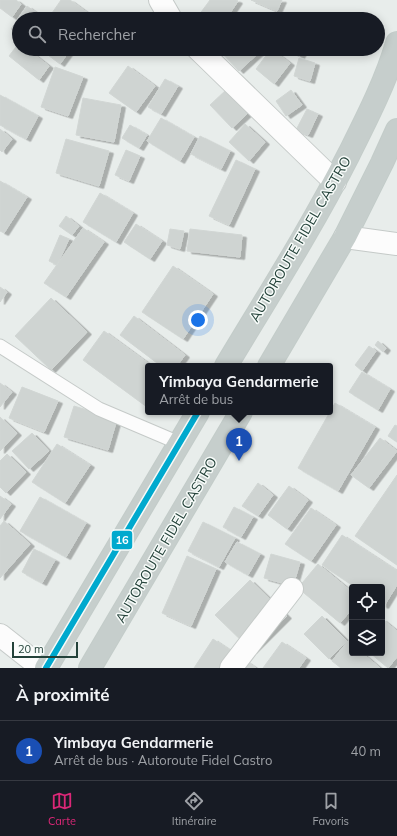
<!DOCTYPE html>
<html lang="fr">
<meta charset="utf-8">
<style>
:root{--surface:#171b24;--page:#242831;--text:#f1f3f6;--muted:#9ea1a6;--line:#363941;--accent:#db2777}
body{margin:0;font-family:Mulish,sans-serif;background:var(--page);color:var(--text)}
.controls{position:absolute;right:12px;bottom:12px;display:grid;overflow:hidden;border-radius:4px;box-shadow:0 2px 10px #0003}
.controls button{width:36px;height:36px;display:grid;place-items:center;padding:0;border:0;border-bottom:1px solid var(--line);background:var(--surface);color:var(--text);font:20px sans-serif}
.scale{position:absolute;left:12px;bottom:10px;width:66px;box-sizing:border-box;padding-left:4px;border:2px solid #24423a;border-top:0;font-size:11px;line-height:14px;white-space:nowrap;color:#24423a;-webkit-text-stroke:3px #f7fbf9;paint-order:stroke}
.you{position:absolute;left:198px;top:320px;width:14px;height:14px;margin:-10px;border:3px solid #fff;border-radius:50%;background:#1a73e8;box-shadow:0 0 0 6px #1a73e833}
.badge{display:grid;place-items:center;width:26px;height:26px;border-radius:50%;background:var(--accent);color:#fff;font-size:13px;font-weight:700}
.pin{position:absolute;translate:-50% -33px;filter:drop-shadow(0 1px 2px #0008)}
.pin::after{content:'';position:absolute;top:21px;width:14px;height:12px;background:inherit;clip-path:polygon(0 0,100% 0,50% 100%)}
.popup{position:absolute;left:145px;top:363px;width:188px;height:52px;box-sizing:border-box;display:grid;place-content:center;border-radius:4px;background:var(--surface);filter:drop-shadow(0 1px 3px #0005);font-size:13px;white-space:nowrap;color:var(--muted)}
.popup b{font-size:15px;color:var(--text)}
.popup::after{content:'';position:absolute;left:50%;top:100%;margin-left:-8px;border:8px solid transparent;border-top-color:var(--surface)}
.list{margin:0;padding:0;list-style:none}
h2{display:flex;justify-content:space-between;align-items:center;height:52px;margin:0;padding:0 16px;font-size:17px}
h2 small{font-size:13px;font-weight:400;color:var(--muted)}
.list li{display:grid;grid-template-columns:26px 1fr auto;gap:12px;align-items:center;box-sizing:border-box;height:60px;padding:0 16px;border-top:1px solid var(--line)}
.list b{display:block;font-size:15px;white-space:nowrap}
.list p{margin:0;font-size:13px;white-space:nowrap;color:var(--muted)}
.list em{font-size:13px;font-style:normal;color:var(--muted)}
.icon{flex:none;width:22px;height:22px;fill:none;stroke:currentColor;stroke-width:2;stroke-linecap:round;stroke-linejoin:round}
.map{position:relative;flex:none;width:397px;height:668px;overflow:hidden}
.search{position:absolute;background:var(--surface);box-shadow:0 2px 10px #0003;left:12px;right:12px;top:12px;height:44px;display:flex;align-items:center;gap:10px;box-sizing:border-box;padding:0 14px;border-radius:22px;color:var(--muted);font-size:15px}
.sheet{height:112px;background:var(--surface)}
nav{display:flex;justify-content:space-around;align-items:center;box-sizing:border-box;height:56px;border-top:1px solid var(--line);background:var(--surface);font-size:11px;color:var(--muted)}
nav a{display:grid;justify-items:center;gap:2px}
nav .on{color:var(--accent)}
.map>svg:first-child{display:block}
</style>
<div class="map">
<svg width="397" height="668" viewBox="0 0 397 668">
<defs>
<filter id="shadow"><feDropShadow dx="4.5" dy="2.5" stdDeviation="0" flood-color="#0004"/></filter>
</defs>
<rect width="100%" height="100%" fill="#e8edeb"/>
<path fill="#cfd4d2" stroke="#d1d6d4" filter="url(#shadow)" d="M0,0h16l5,4 -9,13 -12,-9z
M61,0h9l26,19h-36l-8,-6z
M210,0h26l2,1 -12,18h-30z
M251,0h31l-5,11z
M27,6l18,13h-26v16l-8,-6z
M19,43v6h8l22,17 -10,14 -30,-24z
M40,49h31l-11,15z
M218,49h45l-24,22z
M271,49l19,14 -16,21 -18,-15z
M285,49h19l-4,7z
M299,58l16,5 -5,18 -16,-5z
M128,66l27,20 -19,26 -27,-19z
M55,67l28,10 -15,39 -27,-9z
M165,79l13,7 -17,28 -13,-7z
M227,89l22,23 -17,16 -22,-23z
M291,90l11,15 -16,11 -10,-15z
M0,95l38,21 -12,23 -26,-14z
M83,98l38,7 -7,37 -38,-7z
M307,109l11,5 -10,21 -12,-5z
M161,118l33,19 -14,24 -33,-20z
M245,124l20,18 -16,19 -20,-19z
M130,125l17,10 -8,13 -17,-10z
M0,129l12,10 -10,13 -2,-2z
M200,136l30,15 -9,18 -30,-15z
M66,139l43,12 -10,35 -43,-13z
M126,150l14,6 -11,25 -14,-6z
M236,160l19,9 -26,56 -20,-9z
M0,181l27,16 -23,36 -4,-2z
M100,193l33,20 -17,29 -33,-20z
M66,216l13,10 -7,9 -13,-9z
M136,224l26,17 -12,18 -26,-17z
M83,228l21,14 -38,55 -22,-14z
M170,229l14,2 -4,18 -13,-4z
M190,229l52,6 -2,22 -53,-6z
M60,235l9,4 -12,26 -8,-4z
M173,266l40,28 -30,45 -41,-27z
M0,287l7,5 -7,10z
M51,298l36,34 -36,38 -36,-34z
M134,316l51,39 -8,11h-16l-41,-31z
M104,331l48,35h-4v39l-1,2 -64,-47z
M378,341l8,7 -3,4 -8,-7z
M369,346l7,5 -14,20 -7,-6z
M362,372l28,17 -12,21 -29,-18z
M0,383l12,9 -12,15z
M22,387l36,14 -14,31 -35,-14z
M335,403l40,24 -37,64 -40,-23z
M74,406l43,13 -9,31 -44,-13z
M0,417l17,16 -17,18z
M395,425l2,1v16l-9,-6z
M32,433l17,18 -20,18 -17,-18z
M380,438l17,13 -28,37 -18,-13z
M57,444l33,21 -25,38 -33,-21z
M7,454l19,18 -20,21 -6,-6v-26z
M397,475v90l-42,-29z
M258,483l15,12 -15,21 -16,-10z
M289,486l19,14 -21,29 -19,-14z
M0,496l11,8 -11,15z
M40,497l46,26 -20,34 -46,-26z
M234,507l19,10 -12,20 -18,-10z
M311,508l25,17 -25,36 -26,-17z
M4,521l26,23 -30,34v-52z
M203,522l32,16 -16,29 -31,-16z
M342,535l55,36v14l-13,21 -2,-1v-18h-27l-33,-22z
M237,542l23,12 -12,21 -23,-13z
M34,549l21,11 -13,23 -20,-11z
M271,554l29,8 -7,24 -29,-8z
M187,556l29,13 -25,57 -29,-13z
M318,564l34,28v17l-12,14 -42,-35z
M250,580l37,36 -35,35 -37,-36z
M322,616l25,25 -18,18 -25,-25z
M382,619l15,12v26l-9,11 -18,-15h12z
M213,639l43,29h-62z
M348,641l4,3v9h10l18,15h-39l-9,-7z
M282,642l24,16 -7,10h-36z"/>
<g fill="none" stroke-linecap="round" stroke-linejoin="round">
<defs>
<path id="service" d="M0,346l99,63 80,34"/>
<path id="minor" d="M160,0l11,19
M198,49l137,133
M345,237l52,7
M0,635l42,33
M231,668l61,-79"/>
<path id="trunk" d="M226,366c42,-70 86,-139 123,-212 18,-36 37,-73 48,-111
M269,366l76,-129 37,-74 15,-33
M46,668l152,-256
M90,668l151,-256"/>
</defs>
<use href="#service" stroke="#c5cac8" stroke-width="15"/>
<use href="#minor" stroke="#c5cac8" stroke-width="24"/>
<use href="#trunk" stroke="#c3ccc9" stroke-width="24"/>
<use href="#service" stroke="#fcfcfc" stroke-width="13"/>
<use href="#minor" stroke="#fcfcfc" stroke-width="22"/>
<use href="#trunk" stroke="#c6cecc" stroke-width="22"/>
<defs>
<path id="bus-1" d="M46,668l152,-256"/>
</defs>
<use href="#bus-1" stroke="#f7fbf9" stroke-width="9"/>
<use href="#bus-1" stroke="#00a9ce" stroke-width="6"/>
</g>
<g text-anchor="middle" stroke-width="3" stroke-linejoin="round" paint-order="stroke">
<g font-size="14" fill="#24423a" stroke="#f7fbf9">
<text transform="translate(300 239) rotate(-60)" y="5">AUTOROUTE FIDEL CASTRO</text>
<text transform="translate(166 540) rotate(-60)" y="5">AUTOROUTE FIDEL CASTRO</text>
</g>
</g>
<rect stroke="#f7fbf9" stroke-width="1.5" x="111" y="530" width="22" height="20" rx="4" fill="#00a9ce"/>
<g font-size="11" text-anchor="middle" font-weight="bold" fill="#fff">
<text x="122" y="544">16</text>
</g>
</svg>
<div class="controls">
<button><svg class="icon" aria-label="locate" viewBox="0 0 24 24"><circle cx="12" cy="12" r="6"/><path d="M12 2v4M12 18v4M2 12h4M18 12h4"/></svg></button>
<button><svg class="icon" aria-label="layers" viewBox="0 0 24 24"><path d="M12 4l9 5-9 5-9-5zM3 14l9 5 9-5"/></svg></button>
</div>
<div class="scale">20 m</div>
<div class="you"></div>
<div class="pin badge" style="left:239px;top:461px;background:#1a4fb4">1</div>
<div class="popup"><b>Yimbaya Gendarmerie</b>Arrêt de bus</div>
<div class="search"><svg class="icon" aria-label="search" viewBox="0 0 24 24"><circle cx="10" cy="10" r="6"/><path d="M15 15l6 6"/></svg>Rechercher</div>
</div>
<section class="sheet">
<h2>À proximité<small></small></h2>
<ul class="list">
<li><span class="badge" style="background:#1a4fb4">1</span><div><b>Yimbaya Gendarmerie</b><p>Arrêt de bus · Autoroute Fidel Castro</p></div><em>40 m</em></li>
</ul>
</section>
<nav>
<a class="on"><svg class="icon" aria-label="map" viewBox="0 0 24 24"><path d="M3 6l6-2 6 2 6-2v14l-6 2-6-2-6 2zM9 4v14M15 6v14"/></svg>Carte</a>
<a><svg class="icon" aria-label="directions" viewBox="0 0 24 24"><path d="M12 3l9 9-9 9-9-9zM9 14v-3h6M13 9l2 2-2 2"/></svg>Itinéraire</a>
<a><svg class="icon" aria-label="saved" viewBox="0 0 24 24"><path d="M7 4h10v16l-5-4-5 4z"/></svg>Favoris</a>
</nav>
